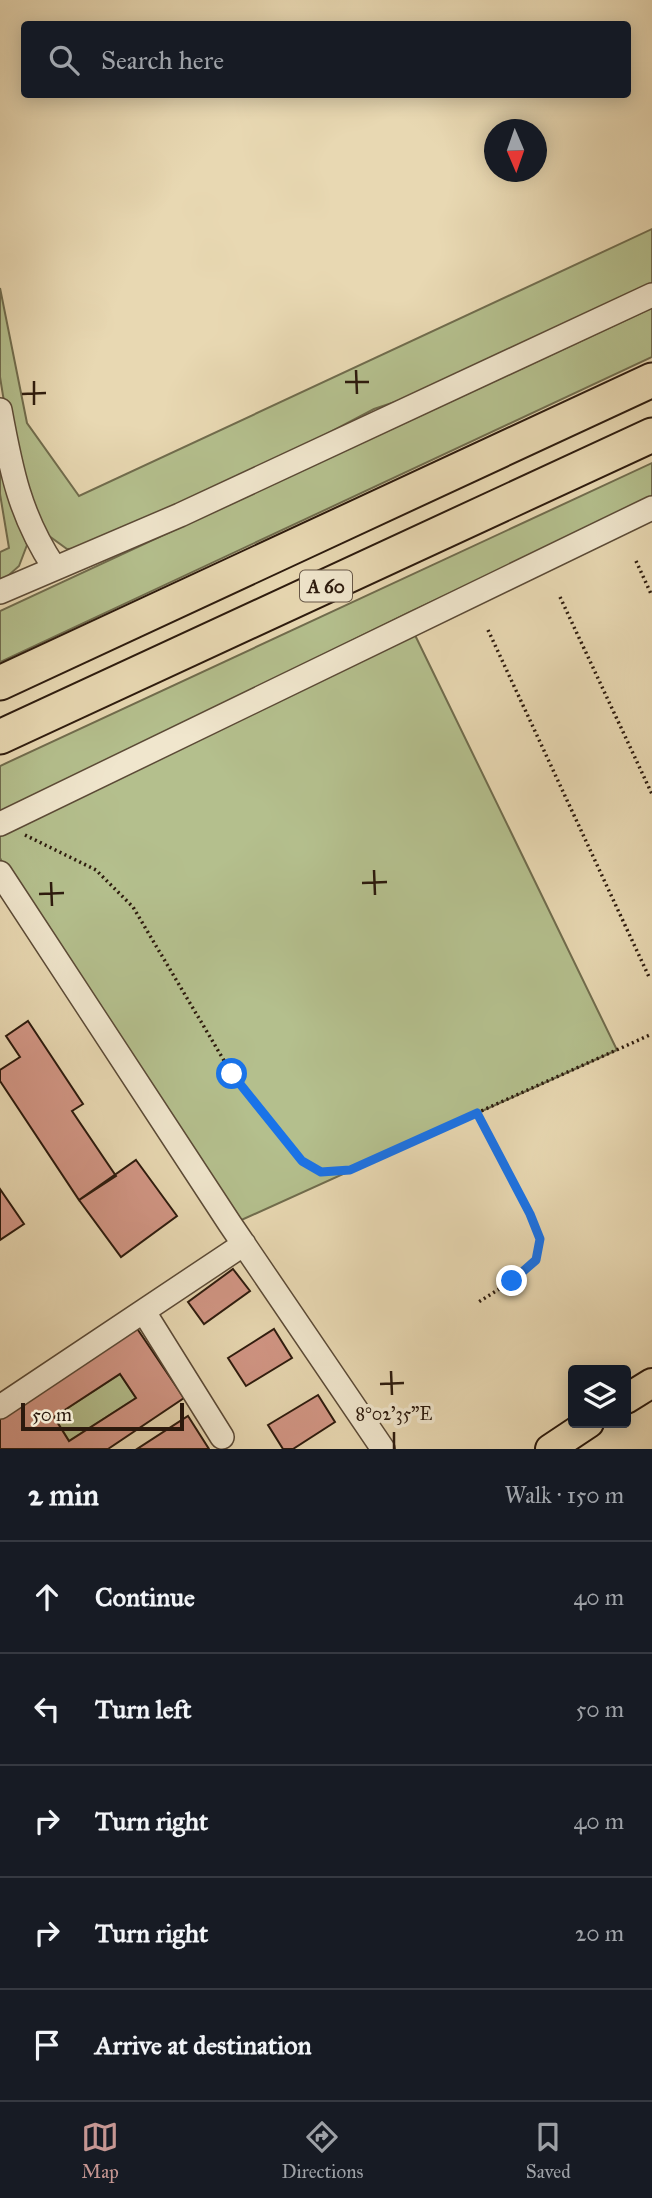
<!DOCTYPE html>
<meta charset="utf-8">
<style>
:root{--surface:#171b24;--page:#242831;--text:#f1f3f6;--muted:#9ea1a6;--line:#363941;--accent:#c59692}
body{margin:0;font-family:"IM FELL Great Primer",serif;background:var(--page);color:var(--text)}
.controls{position:absolute;right:21px;bottom:21px;display:grid;overflow:hidden;border-radius:7px;box-shadow:0 4px 18px #0003}
.controls button{width:63px;height:63px;display:grid;place-items:center;padding:0;border:0;border-bottom:2px solid var(--line);background:var(--surface);color:var(--text);font:35px sans-serif}
.compass{position:absolute;left:484px;top:119px;width:63px;height:63px;border-radius:50%;background:var(--surface);box-shadow:0 4px 18px #0003;rotate:178deg}
.scale{position:absolute;left:21px;bottom:18px;width:163px;box-sizing:border-box;padding-left:7px;border:4px solid #2c1a0d;border-top:0;font-size:19px;line-height:24px;white-space:nowrap;color:#2c1a0d;-webkit-text-stroke:5px #f0e6cd;paint-order:stroke}
.stop{position:absolute;width:21px;height:21px;margin:-16px;border:5px solid #1a73e8;border-radius:50%;background:#fff}
.stop.end{background:#1a73e8;border-color:#fff;box-shadow:0 2px 7px #0008}
.list{margin:0;padding:0;list-style:none}
h2{display:flex;justify-content:space-between;align-items:center;height:91px;margin:0;padding:0 28px;font-size:30px}
h2 small{font-size:23px;font-weight:400;color:var(--muted)}
.list li{display:grid;grid-template-columns:46px 1fr auto;gap:21px;align-items:center;box-sizing:border-box;height:112px;padding:0 28px;border-top:2px solid var(--line)}
.list b{display:block;font-size:26px;white-space:nowrap}
.list em{font-size:23px;font-style:normal;color:var(--muted)}
.icon{flex:none;width:38px;height:38px;fill:none;stroke:currentColor;stroke-width:2;stroke-linecap:round;stroke-linejoin:round}
.map{position:relative;flex:none;width:652px;height:1449px;overflow:hidden}
.search{position:absolute;background:var(--surface);box-shadow:0 4px 18px #0003;left:21px;right:21px;top:21px;height:77px;display:flex;align-items:center;gap:18px;box-sizing:border-box;padding:0 24px;border-radius:7px;color:var(--muted);font-size:26px}
.sheet{height:651px;background:var(--surface)}
nav{display:flex;justify-content:space-around;align-items:center;box-sizing:border-box;height:98px;border-top:2px solid var(--line);background:var(--surface);font-size:19px;color:var(--muted)}
nav a{display:grid;justify-items:center;gap:4px}
nav .on{color:var(--accent)}
.map>svg:first-child{display:block}
</style>
<div class="map">
<svg width="652" height="1449" viewBox="0 0 652 1449">
<rect width="100%" height="100%" fill="#e8d8b2"/>
<filter id="stains"><feTurbulence type="fractalNoise" baseFrequency=".00286" numOctaves="4"/><feColorMatrix values="0 0 0 0 .2 0 0 0 0 .09 0 0 0 0 .02 0 0 0 .5 -.17"/></filter>
<radialGradient id="worn" r=".72"><stop offset=".6" stop-color="#630" stop-opacity="0"/><stop offset="1" stop-color="#630" stop-opacity=".3"/></radialGradient>
<path fill="#b4bf8d" stroke="#706c4d" stroke-width="2" d="M652,229v60l-218,100 -60,20 -59,31 -39,24 -186,84 -23,1 -22,-16 -35,-94 -10,-62v-89l27,135 52,73z
M652,308v49l-652,305v-51z
M0,447l6,32 21,66 -8,21 -19,17v-31l9,-4 -9,-54z
M652,463v36l-242,113 -410,202v-48z
M413,631l204,419 -380,172 -229,-348 -8,-16v-22z
M120,1374l16,24 -67,43 -15,-24z"/>
<path fill="#d29685" stroke="#2c1a0d" stroke-width="2" fill-rule="evenodd" d="M28,1021l55,83 -11,7 44,65 -37,24 -79,-119v-11l20,-13 -14,-21z
M136,1160l41,56 -56,41 -42,-57z
M0,1189l24,35 -24,16z
M233,1269l17,22 -46,33 -16,-22z
M134,1324l50,74 -76,51h-108v-35zM120,1374l16,24 -67,43 -15,-24z
M274,1329l18,29 -46,28 -18,-28z
M318,1395l17,27 -42,27h-10l-15,-24z
M188,1416l21,33h-72z"/>
<g fill="none" stroke-linecap="round" stroke-linejoin="round">
<defs>
<path id="minor" d="M0,410c11,60 20,106 54,157
M0,592l180,-77 472,-220
M0,824l652,-316
M0,873l230,351 153,225
M144,1312l78,125
M0,1407l244,-163"/>
<path id="major" d="M626,1399l26,-16
M550,1449l39,-26"/>
<path id="highway" d="M0,683l652,-303
M0,737l652,-302"/>
</defs>
<use href="#minor" stroke="#5b4a36" stroke-width="26"/>
<use href="#major" stroke="#2c1a0d" stroke-width="32"/>
<use href="#highway" stroke="#2c1a0d" stroke-width="37"/>
<path stroke="#2c1a0d" stroke-width="3.5" stroke-dasharray="2 3.5" stroke-linecap="butt" d="M636,561l16,35
M560,597l92,197
M488,630l162,349
M25,835l71,35 37,37 99,167 70,87 19,11 29,-2 302,-136
M477,1113l53,101 10,25 -4,21 -24,21 -35,22"/>
<use href="#minor" stroke="#f0e6cd" stroke-width="23"/>
<use href="#major" stroke="#e8d8b2" stroke-width="28"/>
<use href="#highway" stroke="#e8d8b2" stroke-width="33"/>
</g>
<g fill="none" stroke-linecap="round" stroke-linejoin="round">
<path stroke="#1a73e8" stroke-width="9" d="M232,1074l70,87 19,11 29,-2 127,-57 53,101 10,25 -4,21 -24,21"/>
</g>
<path fill="none" stroke="#2c1a0d" stroke-width="2.5" d="M356,370l1,24M34,381v24M345,382h24M22,394l24,-1M374,870l1,25M51,882l1,24M362,883l25,-1M39,894l25,-1M391,1371l1,24M380,1384l24,-1M394,1432v17"/>
<g text-anchor="middle" stroke-width="7" stroke-linejoin="round" paint-order="stroke">
<rect fill="#f0e6cd" stroke="#675747" stroke-width="2" x="300" y="570.5" width="52" height="31" rx="5"/>
<g font-size="19" font-weight="bold" fill="#2c1a0d">
<text x="326" y="593">A 60</text>
</g>
</g>
<g font-size="18" text-anchor="middle" fill="#2c1a0d" stroke="#f0e6cd" stroke-width="7" stroke-linejoin="round" paint-order="stroke">
<text x="394" y="1420">8°02'35"E</text>
</g>
<rect width="100%" height="100%" filter="url(#stains)"/>
<rect width="100%" height="100%" fill="url(#worn)"/>
</svg>
<div class="controls">
<button><svg class="icon" aria-label="layers" viewBox="0 0 24 24"><path d="M12 4l9 5-9 5-9-5zM3 14l9 5 9-5"/></svg></button>
</div>
<svg class="compass" viewBox="-18 -18 36 36"><path d="M0-13l5 13h-10z" fill="#e53935"/><path d="M0 13l5-13h-10z" fill="#9ea1a6"/></svg>
<div class="scale">50 m</div>
<div class="stop" style="left:232px;top:1074px"></div>
<div class="stop end" style="left:512px;top:1281px"></div>
<div class="search"><svg class="icon" aria-label="search" viewBox="0 0 24 24"><circle cx="10" cy="10" r="6"/><path d="M15 15l6 6"/></svg>Search here</div>
</div>
<section class="sheet">
<h2>2 min<small>Walk · 150 m</small></h2>
<ul class="list">
<li><svg class="icon" aria-label="ahead" viewBox="0 0 24 24"><path d="M12 20V5M6 11l6-6 6 6"/></svg><div><b>Continue</b></div><em>40 m</em></li>
<li><svg class="icon" aria-label="left" viewBox="0 0 24 24"><path d="M17 20v-9H6M10 6l-5 5 5 5"/></svg><div><b>Turn left</b></div><em>50 m</em></li>
<li><svg class="icon" aria-label="right" viewBox="0 0 24 24"><path d="M7 20v-9h11M14 6l5 5-5 5"/></svg><div><b>Turn right</b></div><em>40 m</em></li>
<li><svg class="icon" aria-label="right" viewBox="0 0 24 24"><path d="M7 20v-9h11M14 6l5 5-5 5"/></svg><div><b>Turn right</b></div><em>20 m</em></li>
<li><svg class="icon" aria-label="arrive" viewBox="0 0 24 24"><path d="M6 21V4h12l-3 4 3 4H6"/></svg><div><b>Arrive at destination</b></div></li>
</ul>
</section>
<nav>
<a class="on"><svg class="icon" aria-label="map" viewBox="0 0 24 24"><path d="M3 6l6-2 6 2 6-2v14l-6 2-6-2-6 2zM9 4v14M15 6v14"/></svg>Map</a>
<a><svg class="icon" aria-label="directions" viewBox="0 0 24 24"><path d="M12 3l9 9-9 9-9-9zM9 14v-3h6M13 9l2 2-2 2"/></svg>Directions</a>
<a><svg class="icon" aria-label="saved" viewBox="0 0 24 24"><path d="M7 4h10v16l-5-4-5 4z"/></svg>Saved</a>
</nav>
